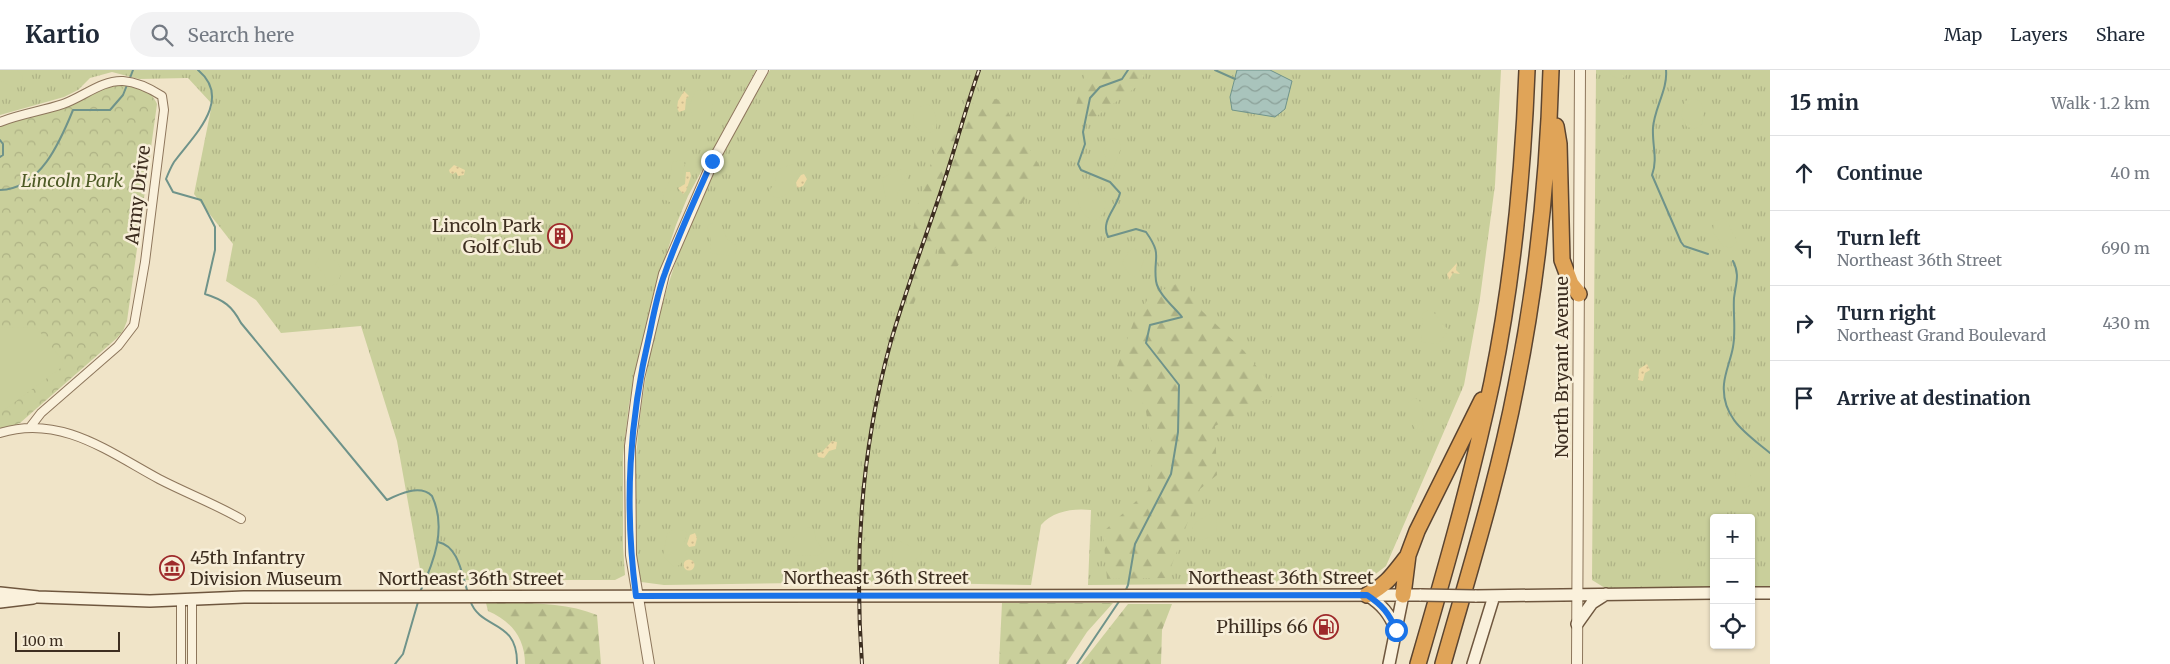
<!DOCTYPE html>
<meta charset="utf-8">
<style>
:root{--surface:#fff;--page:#f2f2f3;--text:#1f2937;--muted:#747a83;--line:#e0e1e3}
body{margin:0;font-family:Merriweather,serif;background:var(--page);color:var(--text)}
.controls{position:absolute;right:15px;bottom:15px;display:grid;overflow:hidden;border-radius:5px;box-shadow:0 1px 4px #0004}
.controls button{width:45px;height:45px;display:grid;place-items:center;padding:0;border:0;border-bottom:1px solid var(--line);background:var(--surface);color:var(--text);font:25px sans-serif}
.scale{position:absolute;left:15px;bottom:12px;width:105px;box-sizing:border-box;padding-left:5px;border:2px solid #3d2e20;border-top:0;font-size:14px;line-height:18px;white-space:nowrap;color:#3d2e20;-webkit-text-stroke:4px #f7eed8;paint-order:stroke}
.stop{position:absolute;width:15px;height:15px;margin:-11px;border:4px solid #1a73e8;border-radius:50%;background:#fff}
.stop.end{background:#1a73e8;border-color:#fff;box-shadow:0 1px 5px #0008}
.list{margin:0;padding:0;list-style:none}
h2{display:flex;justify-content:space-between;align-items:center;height:65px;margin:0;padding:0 20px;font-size:21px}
h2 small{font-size:16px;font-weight:400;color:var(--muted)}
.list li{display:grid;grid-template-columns:32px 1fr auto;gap:15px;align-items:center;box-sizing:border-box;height:75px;padding:0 20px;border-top:1px solid var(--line)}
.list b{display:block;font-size:19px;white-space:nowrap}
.list p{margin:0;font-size:16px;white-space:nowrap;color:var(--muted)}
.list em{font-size:16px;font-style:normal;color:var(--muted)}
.icon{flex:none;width:28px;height:28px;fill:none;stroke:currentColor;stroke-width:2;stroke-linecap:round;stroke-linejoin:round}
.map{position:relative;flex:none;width:1770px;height:594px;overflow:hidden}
header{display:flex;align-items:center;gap:30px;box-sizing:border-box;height:70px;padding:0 25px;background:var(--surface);border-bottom:1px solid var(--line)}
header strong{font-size:24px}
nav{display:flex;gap:28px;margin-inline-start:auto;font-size:18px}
.search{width:350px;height:45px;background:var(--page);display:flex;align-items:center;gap:12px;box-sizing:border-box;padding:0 18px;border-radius:28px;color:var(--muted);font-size:19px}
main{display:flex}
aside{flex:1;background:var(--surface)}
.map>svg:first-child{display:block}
</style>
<header>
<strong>Kartio</strong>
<div class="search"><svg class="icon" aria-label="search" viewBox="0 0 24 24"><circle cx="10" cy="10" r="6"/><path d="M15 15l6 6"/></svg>Search here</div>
<nav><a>Map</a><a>Layers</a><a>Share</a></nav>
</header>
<main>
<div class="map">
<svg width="1770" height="594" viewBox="0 0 1770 594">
<defs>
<pattern id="grass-tufts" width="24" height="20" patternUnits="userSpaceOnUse" patternTransform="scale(1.25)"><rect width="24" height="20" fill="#c9cf9b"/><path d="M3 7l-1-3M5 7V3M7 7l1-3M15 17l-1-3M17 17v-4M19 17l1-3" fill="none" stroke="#aeb285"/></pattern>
<pattern id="forest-firs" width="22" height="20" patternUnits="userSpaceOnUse" patternTransform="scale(1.25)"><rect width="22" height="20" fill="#c9cf9b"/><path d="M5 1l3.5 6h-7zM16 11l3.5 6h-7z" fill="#aeb285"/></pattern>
<pattern id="sand-dots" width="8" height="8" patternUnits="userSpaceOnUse" patternTransform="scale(1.25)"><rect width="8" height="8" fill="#ecd9a5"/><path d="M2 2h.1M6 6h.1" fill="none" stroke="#cbbb8e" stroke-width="1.8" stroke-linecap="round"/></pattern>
<pattern id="park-crowns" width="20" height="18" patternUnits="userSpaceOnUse" patternTransform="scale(1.25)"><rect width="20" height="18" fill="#c9cf9b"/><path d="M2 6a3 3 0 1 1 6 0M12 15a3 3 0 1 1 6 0" fill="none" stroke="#aeb285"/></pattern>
<pattern id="water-waves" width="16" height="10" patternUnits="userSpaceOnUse" patternTransform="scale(1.25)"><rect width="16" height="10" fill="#a9c4bc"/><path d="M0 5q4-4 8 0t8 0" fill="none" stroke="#8ba098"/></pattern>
</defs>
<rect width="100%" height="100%" fill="#f0e4c8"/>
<path fill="url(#grass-tufts)" d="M0,0h756l-68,126 -12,29 -22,66 -25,113 -6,52v91l2,28 -10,5h-193l-25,-139 -36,-115 -80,7 -25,-33 -30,-19 7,-37 -39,-50 18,-90 -24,-26 -49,1 -27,-7 -22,6 -12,12 -14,7 -64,18z
M770,0h731l-6,115 -15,113 -16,87 -78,181 -17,13h-48l-1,4 -232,2 3,-75c-18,-2 -38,1 -50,15l-10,60 -157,-3 -210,3 -23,-3c-9,-27 -7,-69 -6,-98 3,-97 25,-195 65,-283 20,-45 46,-88 70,-131z
M1596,0h174v516h-19v-68h-37v69l-109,1 -13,-8z"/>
<path fill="url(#forest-firs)" d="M1086,0h61l-8,15 -45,33 -20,-6z
M975,26l26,4 39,67 -11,25 -35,58 -21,3 -25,21 -11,-26 -30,72v-56l11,-61 21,-64 25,-8z
M1185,210l17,31 42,40 34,42 -63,33 2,49 -17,14 -33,89 -60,1 -4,-47 45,-42 5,-39 -8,-45 -30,-34 19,-51 5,-4 10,-21z
M486,533c36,0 77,-2 111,12l4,49h-76c0,-26 -14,-43 -37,-53z
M1002,533h111l-26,29 -21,32h-67z
M1128,534h44l-10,26 -1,34h-80z"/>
<path fill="url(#sand-dots)" d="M684,21l5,5 -3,3 -1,11 -6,2 -2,-4 1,-7z
M454,95l11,5 -1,5 -6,1 -2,-4 -3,2 -3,-1 -1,-3z
M686,102h4l1,4 -5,15 -3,3 -5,-6 7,-4z
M804,104l3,5 -4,7 -6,2 -1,-6 5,-7z
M1457,193l-1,7 4,4 -7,-1 -4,7 -2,-6z
M1647,294l3,6 -5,3 -2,8 -5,-1 1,-11z
M832,371l5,1 -1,7 -7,2 -5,7 -6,-1 -1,-4 5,-1z
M695,463l2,5 -2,8 -6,1 -2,-3 3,-9z
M683.5 495a5.5 5.5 0 1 1 11 0a5.5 5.5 0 1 1-11 0Z"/>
<path fill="url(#park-crowns)" d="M119,12c15,5 32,6 38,22l-30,217 -4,10 -6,7 -97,85 -20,8v-306l57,-16 42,-22z"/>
<path fill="#c9cf9b" d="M0,0h17l6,7 -2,7 -9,3 -12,-7z
M1609,0h23l-9,8 -5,1 -7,-4z
M703,19l10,6v9l-3,14 -9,4 -8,-4 -4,-12 6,-14z
M1694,28l7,4 3,11 -2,11 -7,5 -8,-2 -6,-11 4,-15z
M928,34c7,6 11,18 7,27 -24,8 -31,-22 -7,-27z
M1112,68l7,2 2,8 -8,22 -7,-4v-8l-3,-6 5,-11z
M681,90l4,4 -5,17 -5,4v12l-3,6 -9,-4c0,-9 5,-12 7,-20 2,-6 0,-11 3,-17z
M794,94l6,4c1,14 -18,40 -32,25l7,-11 3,-13z
M902,99l4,2 2,6 -10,15 -2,10 -4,2 -6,-4 -4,-22z
M1086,118l14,6 6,9 -5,14 -6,4c-11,-2 -20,-18 -17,-29z
M1725,148l12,23 -6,7 -8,-2 -10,-14 1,-11z
M714,152l8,4 5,13 10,7 -2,8 -4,2 -21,-3 1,-13 -4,-14z
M1133,178l13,7 -7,18 -4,4 -6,-3 -7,-11 7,-12z
M319,188h9l9,4 5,10 -5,12 -8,2 -2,-2 -3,-11 -9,-8z
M1430,240c7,3 10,13 17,18v4l-9,12 -16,-2 -1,-4 2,-25z
M36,257l27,34 -1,6 -62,46v-85z
M1414,328l5,2 4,8 -1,12 2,10 -4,3 -3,-1 -9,-15v-14z
M1746,385l6,2 2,6 -4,9 2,12c-6,4 -9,5 -16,2 -2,-5 1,-25 3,-30z
M1209,444l8,2 -1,17c-8,5 -15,11 -23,2 -3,-13 7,-15 16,-21z
M807,457l7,2 2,11 8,11 -6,5 -23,-1 -2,-2v-15z
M684,460l3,3 -3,11 3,11 -7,10 -6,2 -11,-11 4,-21 3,-4z
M898,470l13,7h10l1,5 -7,9 -19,3 -4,-3 1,-17z
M1670,482l12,3 7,5 1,7 -6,6h-15l-11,-7v-12z"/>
<path fill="url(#water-waves)" stroke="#6f938a" d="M1237,0h33l22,11 -7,28 -10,8 -43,-7 -2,-13z"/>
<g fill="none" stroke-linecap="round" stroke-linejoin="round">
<path stroke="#6f938a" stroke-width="2" d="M198,0c36,30 -6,67 -24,92 -3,5 -6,12 -8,17l7,13 28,8 14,27v23l-10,44c19,6 27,12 36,29l146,177c12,-6 33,-16 45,-4 15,32 2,66 -12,96
M1215,0l20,9
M1666,0c2,19 -12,39 -13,58 -1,16 5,32 -1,47l29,67 3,4 24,8
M130,8l3,-8
M0,70l3,4v11l-3,2
M0,120c40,-1 60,-48 73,-80h37l13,-15 4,-10
M1733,191c7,14 3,21 1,37 -1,16 2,32 -1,49 -2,12 -8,25 -9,37 -3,34 23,50 46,69
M438,472c21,4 24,34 30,51
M1125,522l3,-7 7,-41 36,-70 7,-42 1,-47 -33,-42 4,-18 32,-8c-8,-10 -24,-23 -26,-36 -3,-25 7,-25 -10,-49l-10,-3 -28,8c-8,-16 9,-29 12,-44l-10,-11 -29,-12 -3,-6 7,-20 -2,-12 7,-34 10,-11 22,-8 6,-9
M470,530c10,31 48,18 47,64
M395,594l8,-10 15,-52
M1077,594l43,-64"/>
<defs>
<path id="minor" d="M0,52c20,-8 42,-11 63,-18 20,-7 39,-24 60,-23 14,1 28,8 39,15l2,14 -19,152 -11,63 -16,21 -77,67 -10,13
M0,363c60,-19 109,19 159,46 27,14 56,25 82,40
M181,531v63
M192,531v63"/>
<path id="tertiary" d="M649,594l-18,-109 -1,-109 9,-68 25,-104 49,-113 50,-91
M1577,594l3,-594"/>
<path id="secondary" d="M0,523l38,4 112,4 94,-4 1177,-2
M1751,523h19
M1367,525c15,10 22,18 29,35
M1475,526l239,-3
M0,532l33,-4
M1577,554l15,-21 14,-9
M1389,594l14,-69
M1473,594l21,-68"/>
<path id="motorway" d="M1556,56l3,18 3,116 9,24 8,10
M1367,525c20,-11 25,-19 39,-37
M1403,525l5,-40 9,-24 65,-131
M1418,594c27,-93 54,-187 74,-282 21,-103 31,-207 35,-312
M1443,594c26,-92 55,-184 73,-278 21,-104 32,-210 35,-316"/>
</defs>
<use href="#minor" stroke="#8d765c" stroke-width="10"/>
<use href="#tertiary" stroke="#8d765c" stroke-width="12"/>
<use href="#secondary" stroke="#6f573f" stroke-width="14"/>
<use href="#motorway" stroke="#5b4430" stroke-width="18"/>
<use href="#minor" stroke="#faf1dc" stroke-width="8"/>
<use href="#tertiary" stroke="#faf1dc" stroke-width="10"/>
<use href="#secondary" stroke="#faf1dc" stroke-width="11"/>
<use href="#motorway" stroke="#e0a458" stroke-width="15"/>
<defs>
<path id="rail" d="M862,594c-8,-108 0,-219 29,-323 14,-48 31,-94 47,-141 15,-43 26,-87 41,-130"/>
</defs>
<use href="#rail" stroke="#3d2e20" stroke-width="4"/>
<use href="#rail" stroke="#f7eed8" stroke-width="2" stroke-dasharray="5.5" stroke-linecap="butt"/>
<defs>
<path id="secondary-bridge" d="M1421,525l54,1"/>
</defs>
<use href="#secondary-bridge" stroke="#6f573f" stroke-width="14" stroke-linecap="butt"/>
<use href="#secondary-bridge" stroke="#faf1dc" stroke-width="11"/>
</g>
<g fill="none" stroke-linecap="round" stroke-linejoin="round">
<path stroke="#1a73e8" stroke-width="6" d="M712,91c-16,37 -34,74 -47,112 -7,18 -11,39 -15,59 -21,89 -26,173 -14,264l731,-1c15,10 22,18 29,35"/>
</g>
<defs>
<symbol id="building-ring" viewBox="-11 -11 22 22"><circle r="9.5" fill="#f7eed8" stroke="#9e2a2b" stroke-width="1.5"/><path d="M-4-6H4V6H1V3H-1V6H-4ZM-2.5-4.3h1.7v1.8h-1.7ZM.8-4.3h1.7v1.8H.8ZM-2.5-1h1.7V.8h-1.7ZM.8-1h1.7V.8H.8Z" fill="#9e2a2b"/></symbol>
<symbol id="museum-ring" viewBox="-11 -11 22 22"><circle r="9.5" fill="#f7eed8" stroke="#9e2a2b" stroke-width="1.5"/><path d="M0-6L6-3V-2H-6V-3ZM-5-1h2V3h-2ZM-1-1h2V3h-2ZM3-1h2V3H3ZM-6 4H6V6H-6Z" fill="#9e2a2b"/></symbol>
<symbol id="fuel-ring" viewBox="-11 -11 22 22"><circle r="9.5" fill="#f7eed8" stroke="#9e2a2b" stroke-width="1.5"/><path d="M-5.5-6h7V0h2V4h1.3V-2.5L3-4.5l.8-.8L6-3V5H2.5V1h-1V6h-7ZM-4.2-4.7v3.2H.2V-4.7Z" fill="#9e2a2b"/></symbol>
</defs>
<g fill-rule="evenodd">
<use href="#building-ring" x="546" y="152" width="28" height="28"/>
<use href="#museum-ring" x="158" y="484" width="28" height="28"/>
<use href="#fuel-ring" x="1312" y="543" width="28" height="28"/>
</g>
<g text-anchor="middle" stroke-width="5" stroke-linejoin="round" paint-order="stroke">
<g font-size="18" font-style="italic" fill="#4d5a26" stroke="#f7eed8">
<text x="72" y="117">Lincoln Park</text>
</g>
<g font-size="18" fill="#3d2e20" stroke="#f7eed8">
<text transform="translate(138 125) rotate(-83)" y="6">Army Drive</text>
<text transform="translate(1562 297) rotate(-90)" y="6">North Bryant Avenue</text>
<text x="876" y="514">Northeast 36th Street</text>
<text x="1281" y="514">Northeast 36th Street</text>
<text x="471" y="515">Northeast 36th Street</text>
</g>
<g font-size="18" fill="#3d2e20" stroke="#f7eed8" text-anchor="end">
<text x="542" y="162">Lincoln Park<tspan x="542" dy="21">Golf Club</tspan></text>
<text x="190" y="494" text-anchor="start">45th Infantry<tspan x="190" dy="21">Division Museum</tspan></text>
<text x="1308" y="563">Phillips 66</text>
</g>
</g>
</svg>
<div class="controls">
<button>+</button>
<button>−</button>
<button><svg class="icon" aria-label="locate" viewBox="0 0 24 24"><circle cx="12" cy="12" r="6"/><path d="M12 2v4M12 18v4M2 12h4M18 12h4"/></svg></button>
</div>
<div class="scale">100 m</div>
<div class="stop" style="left:1396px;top:560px"></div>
<div class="stop end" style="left:712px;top:91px"></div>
</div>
<aside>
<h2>15 min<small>Walk · 1.2 km</small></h2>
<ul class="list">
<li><svg class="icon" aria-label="ahead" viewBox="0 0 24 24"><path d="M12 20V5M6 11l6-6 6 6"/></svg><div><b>Continue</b></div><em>40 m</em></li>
<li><svg class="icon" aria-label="left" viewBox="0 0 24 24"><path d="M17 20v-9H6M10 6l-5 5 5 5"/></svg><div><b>Turn left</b><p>Northeast 36th Street</p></div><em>690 m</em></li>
<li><svg class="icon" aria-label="right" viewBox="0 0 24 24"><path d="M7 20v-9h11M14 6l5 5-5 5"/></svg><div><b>Turn right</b><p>Northeast Grand Boulevard</p></div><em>430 m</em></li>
<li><svg class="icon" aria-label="arrive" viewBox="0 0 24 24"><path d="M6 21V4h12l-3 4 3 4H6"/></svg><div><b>Arrive at destination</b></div></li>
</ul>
</aside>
</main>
